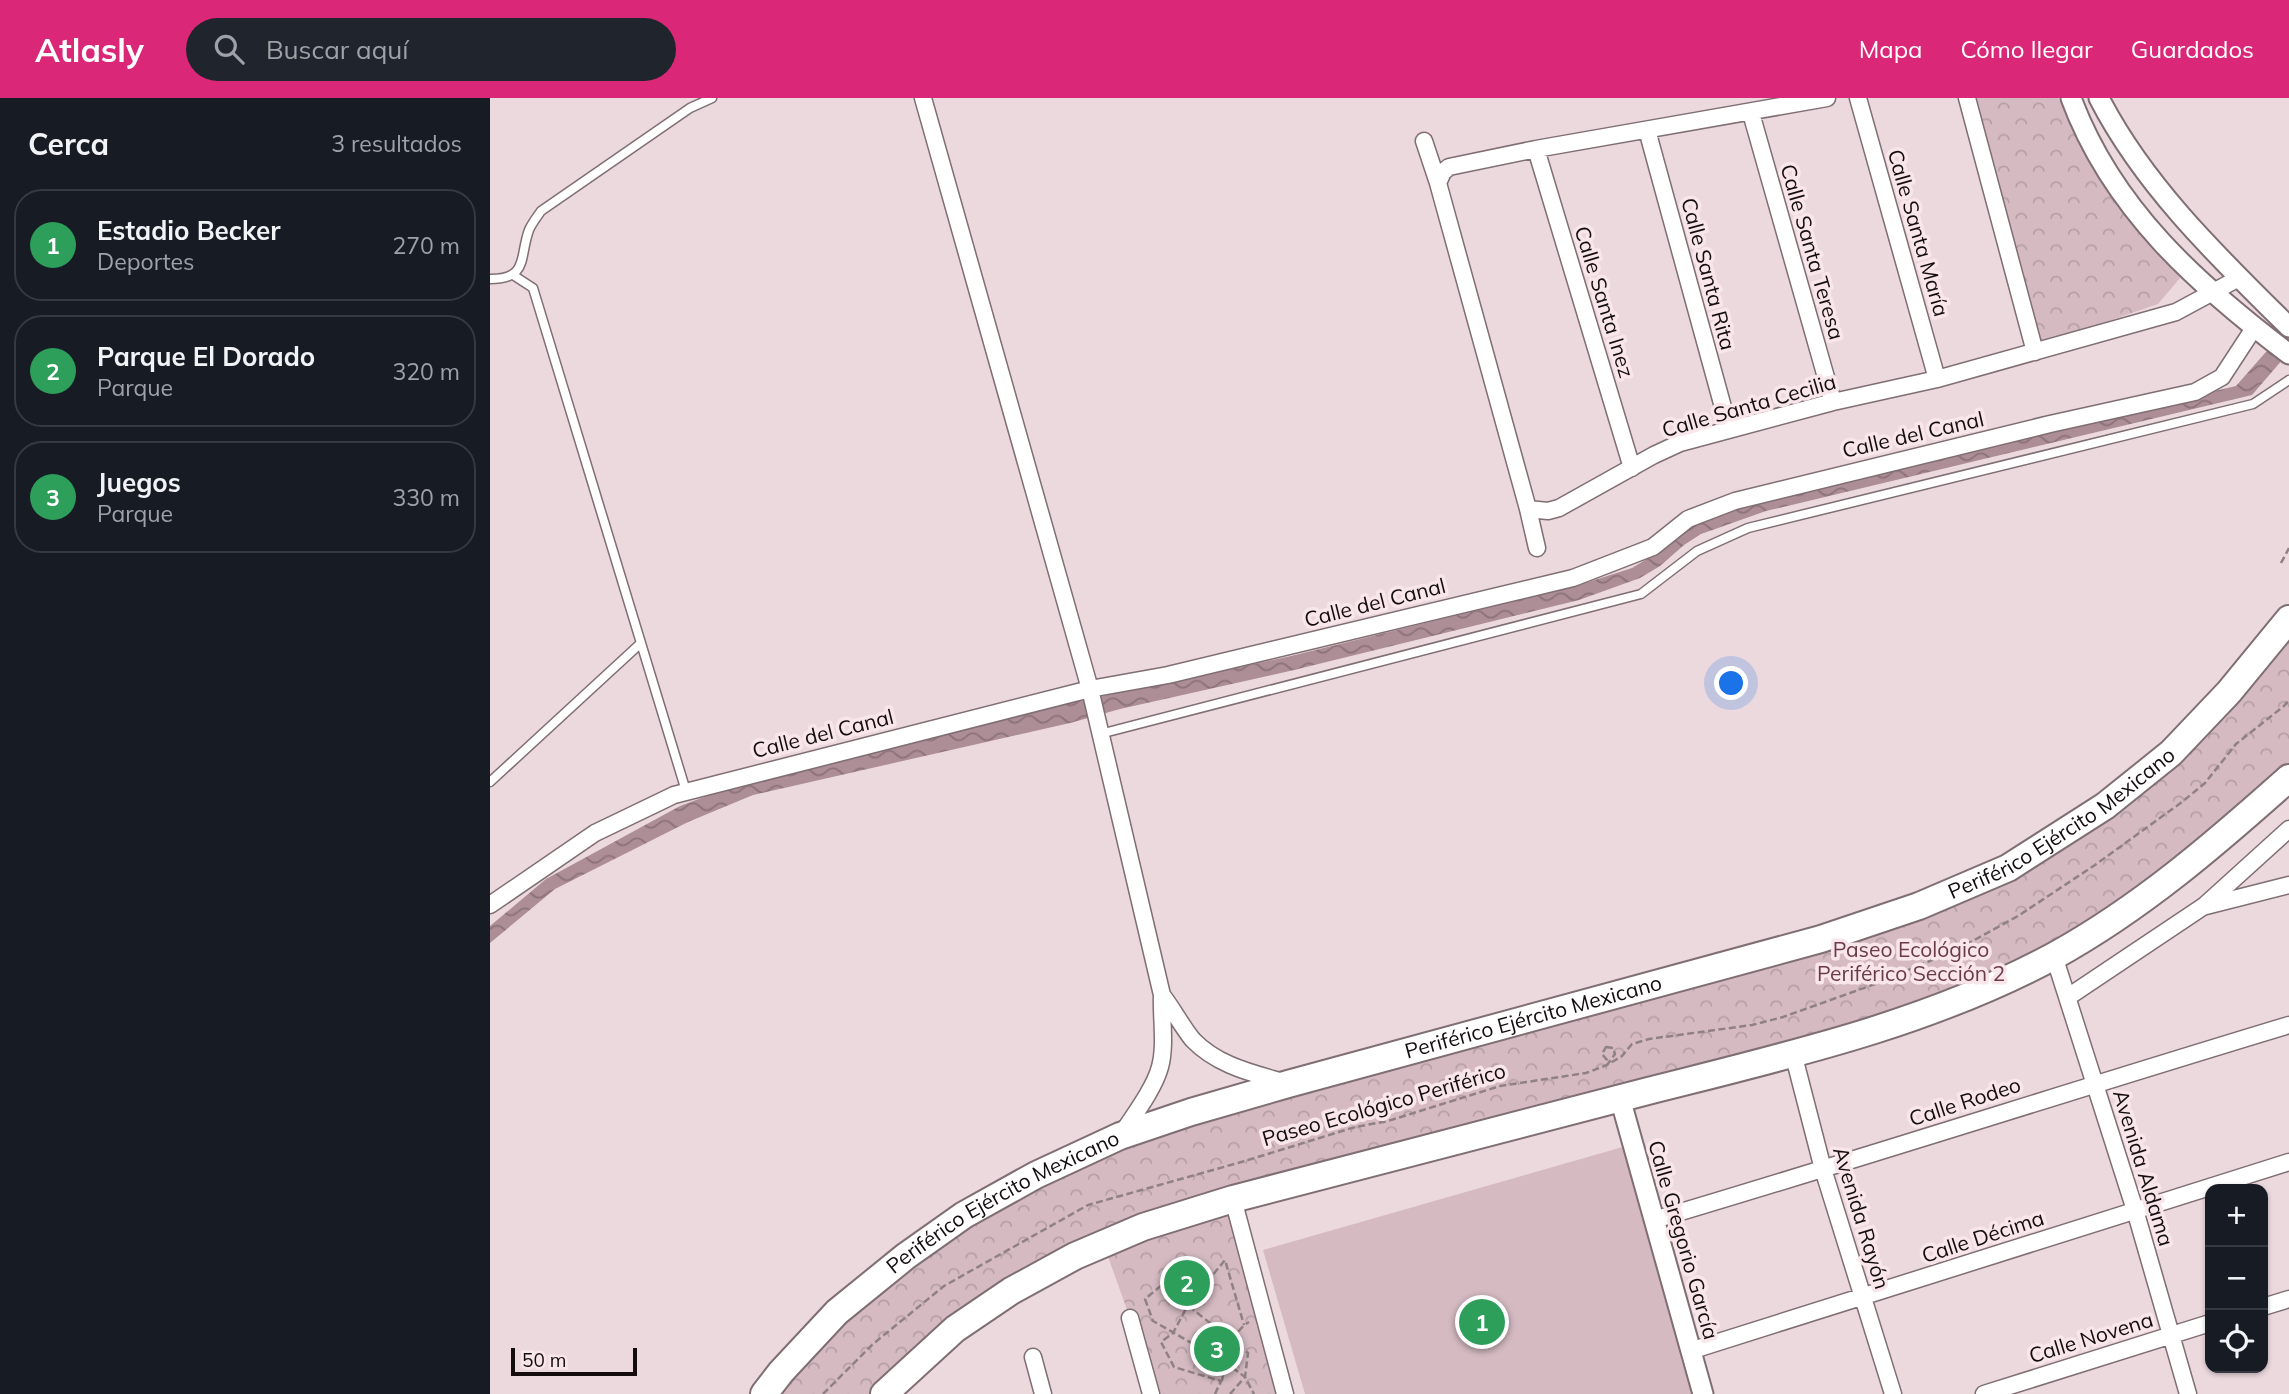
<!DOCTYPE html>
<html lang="es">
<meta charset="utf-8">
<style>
:root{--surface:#171b24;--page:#20242c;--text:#f1f3f6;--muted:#9ea1a6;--line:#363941;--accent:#db2777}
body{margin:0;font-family:Mulish,sans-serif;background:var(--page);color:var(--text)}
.controls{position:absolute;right:21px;bottom:21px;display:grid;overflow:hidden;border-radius:14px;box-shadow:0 2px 5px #0004}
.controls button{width:63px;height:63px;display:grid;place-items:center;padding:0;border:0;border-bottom:2px solid var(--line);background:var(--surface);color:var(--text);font:35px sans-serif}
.scale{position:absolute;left:21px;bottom:18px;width:126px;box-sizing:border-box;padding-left:7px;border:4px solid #130d0e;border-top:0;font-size:19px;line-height:24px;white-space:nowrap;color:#130d0e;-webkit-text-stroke:5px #f9e6eb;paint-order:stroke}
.you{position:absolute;left:1242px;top:586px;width:24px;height:24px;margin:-18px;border:5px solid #fff;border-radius:50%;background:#1a73e8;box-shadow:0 0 0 10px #1a73e833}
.badge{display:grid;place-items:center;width:46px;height:46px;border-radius:50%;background:var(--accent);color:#fff;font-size:23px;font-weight:700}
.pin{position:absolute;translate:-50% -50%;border:4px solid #fff;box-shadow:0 2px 7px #0006}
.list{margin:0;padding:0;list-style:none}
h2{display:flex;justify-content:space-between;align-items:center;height:91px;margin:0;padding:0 28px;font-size:30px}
h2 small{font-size:23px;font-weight:400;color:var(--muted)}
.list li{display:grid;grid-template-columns:46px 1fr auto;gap:21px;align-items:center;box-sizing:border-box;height:112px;margin:0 14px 14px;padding:0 14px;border:2px solid var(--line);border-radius:28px}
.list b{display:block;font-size:26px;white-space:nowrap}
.list p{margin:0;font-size:23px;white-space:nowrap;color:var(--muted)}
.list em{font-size:23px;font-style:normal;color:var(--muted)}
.icon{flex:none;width:38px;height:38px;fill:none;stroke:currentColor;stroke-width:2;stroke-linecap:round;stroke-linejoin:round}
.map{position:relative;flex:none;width:1799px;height:1296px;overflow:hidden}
header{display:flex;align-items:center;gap:42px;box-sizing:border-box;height:98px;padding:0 35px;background:var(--accent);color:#fff}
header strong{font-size:33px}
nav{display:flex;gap:38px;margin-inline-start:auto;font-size:24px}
.search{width:490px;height:63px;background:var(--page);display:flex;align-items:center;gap:18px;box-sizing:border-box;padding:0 24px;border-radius:38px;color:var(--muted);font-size:26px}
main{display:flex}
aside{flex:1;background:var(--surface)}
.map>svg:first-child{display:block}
</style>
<header>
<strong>Atlasly</strong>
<div class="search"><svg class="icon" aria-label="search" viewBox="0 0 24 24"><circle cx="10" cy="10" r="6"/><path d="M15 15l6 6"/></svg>Buscar aquí</div>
<nav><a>Mapa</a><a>Cómo llegar</a><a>Guardados</a></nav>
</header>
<main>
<aside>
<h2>Cerca<small>3 resultados</small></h2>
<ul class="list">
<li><span class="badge" style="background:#2e9e5b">1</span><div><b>Estadio Becker</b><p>Deportes</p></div><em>270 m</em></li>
<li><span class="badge" style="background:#2e9e5b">2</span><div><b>Parque El Dorado</b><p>Parque</p></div><em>320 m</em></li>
<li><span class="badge" style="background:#2e9e5b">3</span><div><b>Juegos</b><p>Parque</p></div><em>330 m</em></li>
</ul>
</aside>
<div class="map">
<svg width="1799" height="1296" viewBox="0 0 1799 1296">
<defs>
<pattern id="park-crowns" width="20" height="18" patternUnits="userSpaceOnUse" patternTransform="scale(1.75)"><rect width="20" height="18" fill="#d5bac2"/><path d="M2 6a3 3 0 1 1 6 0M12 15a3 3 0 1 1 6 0" fill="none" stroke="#b69fa6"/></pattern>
<pattern id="water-waves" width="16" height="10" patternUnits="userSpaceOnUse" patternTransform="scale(1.75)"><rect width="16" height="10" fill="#ad8d96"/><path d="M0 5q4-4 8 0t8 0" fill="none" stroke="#8c7279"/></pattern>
</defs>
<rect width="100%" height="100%" fill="#ecd9de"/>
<path fill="url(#park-crowns)" d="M1486,0h82l122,180 -22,26 -116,40z
M1799,525v150l-206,160 -95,50 -937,283 -171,128h-111l130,-129 222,-128 717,-200 267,-128z
M744,1109l51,187h-134l-21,-76 -24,-67z"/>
<path fill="#d5bac2" d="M1143,1046l67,250h-395l-42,-144z"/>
<path fill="url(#water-waves)" d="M1799,231v23l-37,43 -486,116 -65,23 -17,11 -24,21 -20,12 -61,22 -285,70 -174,39 -50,14 -317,72 -65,27 -133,67 -65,54v-17l56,-47 134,-73 64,-24 322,-78 225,-48 285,-70 56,-18 15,-9 29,-24 21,-14 68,-23 471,-112 29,-33z"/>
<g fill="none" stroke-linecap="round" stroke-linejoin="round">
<defs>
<path id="service" d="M23,177l20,13 153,503
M0,181c39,0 29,-22 39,-49 3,-7 8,-13 12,-19l149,-103 22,-10
M610,636l541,-140 56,-43 51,-23 505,-124 36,-24
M0,684l151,-139"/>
<path id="minor" d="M433,0l167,591 72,306c-1,23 4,50 -2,72 -6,22 -26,48 -39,68
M1368,0l79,281
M1477,0l68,254
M1261,15l82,289
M1157,32l82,299
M934,43l14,42 90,326 9,39
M1046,51l96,319
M948,85l5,-11 6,-5 87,-18 291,-51
M1038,411l20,2 11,-3 95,-53 26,-12 153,-41 104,-23 239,-67 63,-34
M0,807l105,-72 79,-38 416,-106 78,-14 405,-97 80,-31 35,-28 47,-18 315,-77 145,-32 27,-15 32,-49
M1716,808l83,-21
M1564,858l81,254 53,184
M672,897c11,14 20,32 31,45 25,26 60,33 93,43
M1578,899l136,-91 85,-77
M1303,955l30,116 70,225
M743,1101l52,195
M1164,1122c212,-63 423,-131 635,-195
M1773,1209l26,-8
M640,1220l21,76
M1200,1253l599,-189
M543,1259l10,37
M1494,1296l226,-71"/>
<path id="tertiary" d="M1581,0c41,111 127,187 218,256
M1609,0c45,88 120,160 190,229
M1130,1000l83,296"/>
<g id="trunk">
<path id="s1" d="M274,1296l17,-22 56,-60 69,-56 58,-41 72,-40 84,-39 71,-24 97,-28 533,-145 98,-33 89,-38 97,-62 66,-53 58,-61 60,-73"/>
<path d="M394,1296l71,-65 56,-38 64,-35 68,-29 90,-28c139,-36 277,-73 415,-108 138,-35 280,-67 406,-135 87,-48 161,-112 235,-178"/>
</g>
</defs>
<use href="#service" stroke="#7f6e73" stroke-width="11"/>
<use href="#minor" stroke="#7f6e73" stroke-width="19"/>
<use href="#tertiary" stroke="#7f6e73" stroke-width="23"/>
<use href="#trunk" stroke="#7f6e73" stroke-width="30"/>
<path stroke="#8f8184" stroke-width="2.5" stroke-dasharray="7 3.5" stroke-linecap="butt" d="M1791,465l8,-15
M1116,949l7,1 2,6 -8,11v-5l-5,-6z
M732,1283c3,-19 9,-49 27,-59
M333,1296l50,-50 71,-58 144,-81 157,-44 110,-34 33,-6 112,-35 86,-13 21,-8 15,-9 10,-12 17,-5 103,-14 31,-8 95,-34 80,-34 60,-33 77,-51 87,-63 23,-19 31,-39 48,-38 5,-6
M725,1296l6,-13 -47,-14 -13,-25 12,-9 15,-28 37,-45 19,65
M740,1296l15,-17 3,-24 -86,-68 -17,14 8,22 72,41 20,15 9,17"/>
<use href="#service" stroke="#fff" stroke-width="8"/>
<use href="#minor" stroke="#fff" stroke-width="16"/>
<use href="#tertiary" stroke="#fff" stroke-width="19"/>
<use href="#trunk" stroke="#fff" stroke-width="26"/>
</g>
<g text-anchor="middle" stroke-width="7" stroke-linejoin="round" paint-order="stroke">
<g font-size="21" fill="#130d0e" stroke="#f9e6eb">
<text transform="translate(1428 135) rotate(74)" y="7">Calle Santa María</text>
<text transform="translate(1322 154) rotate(74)" y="7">Calle Santa Teresa</text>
<text transform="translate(1218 176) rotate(75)" y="7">Calle Santa Rita</text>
<text transform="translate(1114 204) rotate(73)" y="7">Calle Santa Inez</text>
<text transform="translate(1259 308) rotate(-16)" y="7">Calle Santa Cecilia</text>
<text transform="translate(1423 337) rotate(-13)" y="7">Calle del Canal</text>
<text transform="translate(885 505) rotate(-14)" y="7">Calle del Canal</text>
<text transform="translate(333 636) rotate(-14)" y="7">Calle del Canal</text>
<text dy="7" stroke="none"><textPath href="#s1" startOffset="1442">Periférico Ejército Mexicano</textPath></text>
<text dy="7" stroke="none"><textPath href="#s1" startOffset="875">Periférico Ejército Mexicano</textPath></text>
<text transform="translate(1475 1004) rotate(-18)" y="7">Calle Rodeo</text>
<text transform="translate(894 1007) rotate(-16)" y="7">Paseo Ecológico Periférico</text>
<text transform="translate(1653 1070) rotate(73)" y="7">Avenida Aldama</text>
<text dy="7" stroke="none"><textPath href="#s1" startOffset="310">Periférico Ejército Mexicano</textPath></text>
<text transform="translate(1371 1120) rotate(73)" y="7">Avenida Rayón</text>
<text transform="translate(1493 1139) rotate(-18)" y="7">Calle Décima</text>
<text transform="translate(1193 1142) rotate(74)" y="7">Calle Gregorio García</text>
<text transform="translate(1601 1240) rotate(-17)" y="7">Calle Novena</text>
</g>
<g font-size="21" fill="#6a3a4a" stroke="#f9e6eb">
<text x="1421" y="859">Paseo Ecológico<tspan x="1421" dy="24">Periférico Sección 2</tspan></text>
</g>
</g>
</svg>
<div class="controls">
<button>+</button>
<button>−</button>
<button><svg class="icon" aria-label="locate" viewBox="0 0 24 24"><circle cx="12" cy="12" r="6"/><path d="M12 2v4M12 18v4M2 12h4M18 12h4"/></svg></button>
</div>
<div class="scale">50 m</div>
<div class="you"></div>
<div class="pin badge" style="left:992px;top:1224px;background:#2e9e5b">1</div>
<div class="pin badge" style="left:697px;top:1185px;background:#2e9e5b">2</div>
<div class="pin badge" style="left:727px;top:1251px;background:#2e9e5b">3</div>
</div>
</main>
